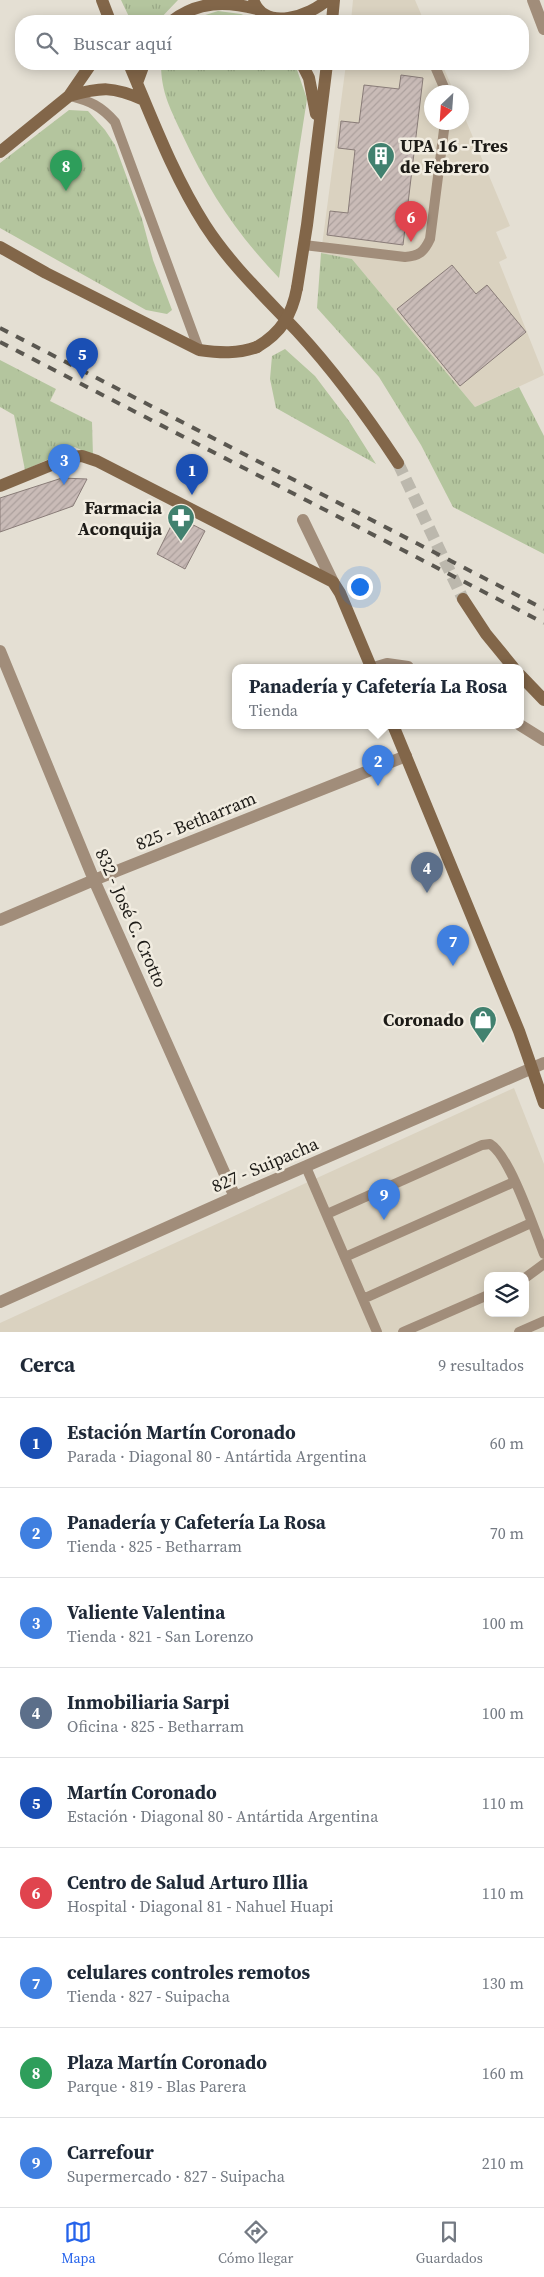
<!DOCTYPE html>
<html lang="es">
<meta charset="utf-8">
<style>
:root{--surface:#fff;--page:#f6f6f7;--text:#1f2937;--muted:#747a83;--line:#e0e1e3;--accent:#2563eb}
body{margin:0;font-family:"Source Serif 4",serif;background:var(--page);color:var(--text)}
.controls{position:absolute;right:15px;bottom:15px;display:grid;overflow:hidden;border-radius:10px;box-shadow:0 2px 12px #0003}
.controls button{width:45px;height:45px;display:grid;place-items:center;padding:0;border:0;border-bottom:1px solid var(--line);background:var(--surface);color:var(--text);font:25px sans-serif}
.compass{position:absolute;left:424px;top:85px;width:45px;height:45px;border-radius:50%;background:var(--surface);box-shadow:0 2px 12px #0003;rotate:205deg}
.you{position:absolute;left:359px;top:586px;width:18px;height:18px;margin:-12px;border:4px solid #fff;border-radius:50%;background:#1a73e8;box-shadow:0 0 0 8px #1a73e833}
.badge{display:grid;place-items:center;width:32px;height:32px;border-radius:50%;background:var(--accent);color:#fff;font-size:16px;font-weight:700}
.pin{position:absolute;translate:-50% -41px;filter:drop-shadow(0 1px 2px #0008)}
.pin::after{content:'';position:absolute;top:26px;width:18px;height:15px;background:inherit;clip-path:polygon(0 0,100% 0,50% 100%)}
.popup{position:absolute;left:232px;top:664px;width:292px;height:65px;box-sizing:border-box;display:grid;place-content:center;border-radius:10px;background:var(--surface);filter:drop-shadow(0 1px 4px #0005);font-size:16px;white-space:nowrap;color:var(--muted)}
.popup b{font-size:19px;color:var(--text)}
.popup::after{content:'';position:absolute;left:50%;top:100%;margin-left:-10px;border:10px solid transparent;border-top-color:var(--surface)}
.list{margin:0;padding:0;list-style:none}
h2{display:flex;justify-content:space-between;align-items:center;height:65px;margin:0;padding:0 20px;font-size:21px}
h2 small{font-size:16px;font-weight:400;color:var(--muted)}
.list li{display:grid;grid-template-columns:32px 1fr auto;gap:15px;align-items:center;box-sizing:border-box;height:90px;padding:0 20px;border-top:1px solid var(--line)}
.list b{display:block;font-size:19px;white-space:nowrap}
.list p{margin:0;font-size:16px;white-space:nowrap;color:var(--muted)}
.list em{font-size:16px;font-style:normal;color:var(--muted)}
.icon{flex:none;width:28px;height:28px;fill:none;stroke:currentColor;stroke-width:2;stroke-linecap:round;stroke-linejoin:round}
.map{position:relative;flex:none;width:544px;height:1332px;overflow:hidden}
.search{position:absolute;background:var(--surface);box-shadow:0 2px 12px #0003;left:15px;right:15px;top:15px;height:55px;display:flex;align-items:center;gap:12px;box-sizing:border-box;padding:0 18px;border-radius:20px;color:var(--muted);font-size:19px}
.sheet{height:875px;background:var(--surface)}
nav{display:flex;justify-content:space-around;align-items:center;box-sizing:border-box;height:70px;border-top:1px solid var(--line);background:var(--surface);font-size:14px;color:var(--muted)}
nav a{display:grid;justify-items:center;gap:2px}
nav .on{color:var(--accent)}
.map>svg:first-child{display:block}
</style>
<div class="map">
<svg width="544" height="1332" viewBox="0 0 544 1332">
<defs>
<pattern id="grass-tufts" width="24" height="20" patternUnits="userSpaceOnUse" patternTransform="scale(1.25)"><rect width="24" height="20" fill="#b4c59e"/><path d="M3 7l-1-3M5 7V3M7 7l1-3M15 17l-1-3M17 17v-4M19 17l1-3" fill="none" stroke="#9aa987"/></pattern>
<pattern id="building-hatch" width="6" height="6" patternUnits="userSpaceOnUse" patternTransform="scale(1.25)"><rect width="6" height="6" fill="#c9bbb7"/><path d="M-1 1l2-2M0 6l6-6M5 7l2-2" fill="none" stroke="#aca09d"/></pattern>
</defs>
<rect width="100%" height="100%" fill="#e4dfd3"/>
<path fill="#dad2c0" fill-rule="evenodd" d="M353,0h62l9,21h-73z
M346,64h96l12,28h-22v30h30v-11l48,115 -14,6 11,26 -8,4 45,113 -69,32 -123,-148 -31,-6z
M514,1088l30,76v168h-544v-9zM488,1276h37v37h-37z"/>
<path fill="url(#grass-tufts)" d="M121,0h57l-20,21h-27z
M218,11l23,3 16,7h-71z
M161,64h134l12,35 -28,179c-42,-44 -70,-86 -96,-142 -12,-26 -22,-43 -22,-72z
M69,110l19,1 17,19 10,15 27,74 11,41 19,50 -5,4 -21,-4 -146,-82v-65z
M321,253l31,6 123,148 44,-20 25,49v118l-91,-47 -32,-62 -42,-68 -62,-69z
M285,349l30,27 34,45 27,43 -100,-56 -6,-29 2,-23z
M0,360l56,29 -6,12 42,21 1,34 -18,-9 -50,23 -11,-55 -14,-8z"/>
<path fill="url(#building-hatch)" stroke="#897c78" d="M401,75l22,3 -20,167 -76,-10 3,-24 18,2 7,-63 -17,-2 3,-27 18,2 5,-38 35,4z
M452,265l24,29 11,-9 39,47 -66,54 -63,-77z
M62,478l25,1 -14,27 -73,26v-34z
M176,516l29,15 -20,38 -28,-15z"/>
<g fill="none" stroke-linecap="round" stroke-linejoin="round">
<path stroke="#bcb8ad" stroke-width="12" stroke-dasharray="12 6" stroke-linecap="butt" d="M398,463l65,136"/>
<path stroke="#a18d7a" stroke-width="10" d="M434,64l12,28
M70,96c20,5 31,10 45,26l84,228
M304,245l101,12c14,-1 19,-5 25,-18l15,-117
M306,1167l71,165
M327,1214l155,-69 8,-1c20,12 44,85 54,110
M345,1257l169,-75
M525,1278l19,-14
M363,1299l168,-76
M403,1332l85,-37
M519,1332l25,-11"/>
<path stroke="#a18d7a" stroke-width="12" d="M533,0l11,29
M303,520l30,62
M0,651l94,229 141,317
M377,667l10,-3 21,3
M520,725l24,15
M0,920l94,-40 312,-124
M0,1302l235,-105 309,-134"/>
<path stroke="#826649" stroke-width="12" d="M102,0l8,21
M254,2c12,29 56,14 73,-2
M172,21c26,-20 54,-20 85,-12
M332,21l2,-21
M129,64c23,54 44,111 76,161 25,39 60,72 92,106 38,41 70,85 101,132
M302,64l7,14 7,36
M137,83l7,-19
M69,96c33,-9 43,-10 75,4
M0,152l69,-56 22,-32
M0,247l46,26 153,77c21,3 39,4 58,-3
M297,288l10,-63 20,-161
M0,486l71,-29 11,-1 15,5 236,121 7,11 31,74
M463,599l23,35 27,33
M520,675l24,25
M393,725l126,306 25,72"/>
<path stroke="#5a5750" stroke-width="4" stroke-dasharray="9 9" stroke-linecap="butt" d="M0,328l544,281
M0,342l544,281"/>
<path stroke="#826649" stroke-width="12" d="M257,347c24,-14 35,-32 40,-59"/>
</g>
<defs>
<symbol id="building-pin" viewBox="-11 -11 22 30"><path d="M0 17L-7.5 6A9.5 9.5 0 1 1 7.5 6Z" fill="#41816f" stroke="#f1ece0"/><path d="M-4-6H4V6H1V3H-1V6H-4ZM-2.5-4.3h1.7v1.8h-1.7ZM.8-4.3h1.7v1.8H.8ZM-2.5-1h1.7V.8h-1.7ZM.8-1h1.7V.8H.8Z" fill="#fff"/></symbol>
<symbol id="pharmacy-pin" viewBox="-11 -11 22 30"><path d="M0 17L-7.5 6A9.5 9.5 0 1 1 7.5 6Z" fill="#41816f" stroke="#f1ece0"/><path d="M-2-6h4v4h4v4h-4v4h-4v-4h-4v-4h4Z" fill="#fff"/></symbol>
<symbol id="shop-pin" viewBox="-11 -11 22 30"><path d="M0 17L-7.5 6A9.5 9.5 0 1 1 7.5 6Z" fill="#41816f" stroke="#f1ece0"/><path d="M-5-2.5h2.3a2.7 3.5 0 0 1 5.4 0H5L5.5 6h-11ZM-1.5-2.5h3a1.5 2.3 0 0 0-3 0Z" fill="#fff"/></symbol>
</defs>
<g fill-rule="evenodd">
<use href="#building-pin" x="365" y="140" width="32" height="43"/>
<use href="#pharmacy-pin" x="165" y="502" width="32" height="43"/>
<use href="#shop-pin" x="467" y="1004" width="32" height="43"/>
</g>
<g text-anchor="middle" stroke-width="5" stroke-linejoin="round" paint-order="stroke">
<g font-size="18" font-weight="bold" fill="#1d1b17" stroke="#f1ece0" text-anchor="end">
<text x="400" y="152" text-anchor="start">UPA 16 - Tres<tspan x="400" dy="21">de Febrero</tspan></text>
<text x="162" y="514">Farmacia<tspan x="162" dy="21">Aconquija</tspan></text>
<text x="464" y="1026">Coronado</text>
</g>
<g font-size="18" fill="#1d1b17" stroke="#f1ece0">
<text transform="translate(196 821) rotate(-22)" y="6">825 - Betharram</text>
<text transform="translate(131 918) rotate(66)" y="6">832 - José C. Crotto</text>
<text transform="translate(265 1165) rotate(-23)" y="6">827 - Suipacha</text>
</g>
</g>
</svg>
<div class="controls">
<button><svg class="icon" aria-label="layers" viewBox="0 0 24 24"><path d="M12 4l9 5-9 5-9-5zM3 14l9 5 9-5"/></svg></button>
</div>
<svg class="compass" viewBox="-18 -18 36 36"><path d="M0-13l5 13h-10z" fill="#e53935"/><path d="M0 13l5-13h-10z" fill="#747a83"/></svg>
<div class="you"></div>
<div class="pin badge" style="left:192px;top:495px;background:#1a4fb4">1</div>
<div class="pin badge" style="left:378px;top:786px;background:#3f7fe0">2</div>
<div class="popup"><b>Panadería y Cafetería La Rosa</b>Tienda</div>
<div class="pin badge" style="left:64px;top:485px;background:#3f7fe0">3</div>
<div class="pin badge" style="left:427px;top:893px;background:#5c6f8a">4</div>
<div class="pin badge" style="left:82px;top:379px;background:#1a4fb4">5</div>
<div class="pin badge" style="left:411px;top:242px;background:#e0444e">6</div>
<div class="pin badge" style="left:453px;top:966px;background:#3f7fe0">7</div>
<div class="pin badge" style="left:66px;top:191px;background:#2e9e5b">8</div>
<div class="pin badge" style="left:384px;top:1220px;background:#3f7fe0">9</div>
<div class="search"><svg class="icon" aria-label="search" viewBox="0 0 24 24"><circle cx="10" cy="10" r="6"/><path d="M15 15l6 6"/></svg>Buscar aquí</div>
</div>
<section class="sheet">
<h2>Cerca<small>9 resultados</small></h2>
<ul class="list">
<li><span class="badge" style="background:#1a4fb4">1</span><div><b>Estación Martín Coronado</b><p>Parada · Diagonal 80 - Antártida Argentina</p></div><em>60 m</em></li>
<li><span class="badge" style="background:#3f7fe0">2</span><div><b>Panadería y Cafetería La Rosa</b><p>Tienda · 825 - Betharram</p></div><em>70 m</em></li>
<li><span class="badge" style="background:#3f7fe0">3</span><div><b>Valiente Valentina</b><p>Tienda · 821 - San Lorenzo</p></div><em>100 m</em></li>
<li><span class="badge" style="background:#5c6f8a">4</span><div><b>Inmobiliaria Sarpi</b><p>Oficina · 825 - Betharram</p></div><em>100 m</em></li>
<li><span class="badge" style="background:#1a4fb4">5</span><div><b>Martín Coronado</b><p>Estación · Diagonal 80 - Antártida Argentina</p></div><em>110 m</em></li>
<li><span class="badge" style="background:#e0444e">6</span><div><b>Centro de Salud Arturo Illia</b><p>Hospital · Diagonal 81 - Nahuel Huapi</p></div><em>110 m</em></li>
<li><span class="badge" style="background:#3f7fe0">7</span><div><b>celulares controles remotos</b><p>Tienda · 827 - Suipacha</p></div><em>130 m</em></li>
<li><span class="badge" style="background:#2e9e5b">8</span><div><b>Plaza Martín Coronado</b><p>Parque · 819 - Blas Parera</p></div><em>160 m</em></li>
<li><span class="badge" style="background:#3f7fe0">9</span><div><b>Carrefour</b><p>Supermercado · 827 - Suipacha</p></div><em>210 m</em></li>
</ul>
</section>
<nav>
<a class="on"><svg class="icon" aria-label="map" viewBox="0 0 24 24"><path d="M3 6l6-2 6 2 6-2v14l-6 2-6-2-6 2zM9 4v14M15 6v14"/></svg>Mapa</a>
<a><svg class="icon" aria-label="directions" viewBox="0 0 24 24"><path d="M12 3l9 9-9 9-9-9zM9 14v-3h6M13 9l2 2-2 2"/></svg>Cómo llegar</a>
<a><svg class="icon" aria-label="saved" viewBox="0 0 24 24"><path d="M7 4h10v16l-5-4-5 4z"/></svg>Guardados</a>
</nav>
